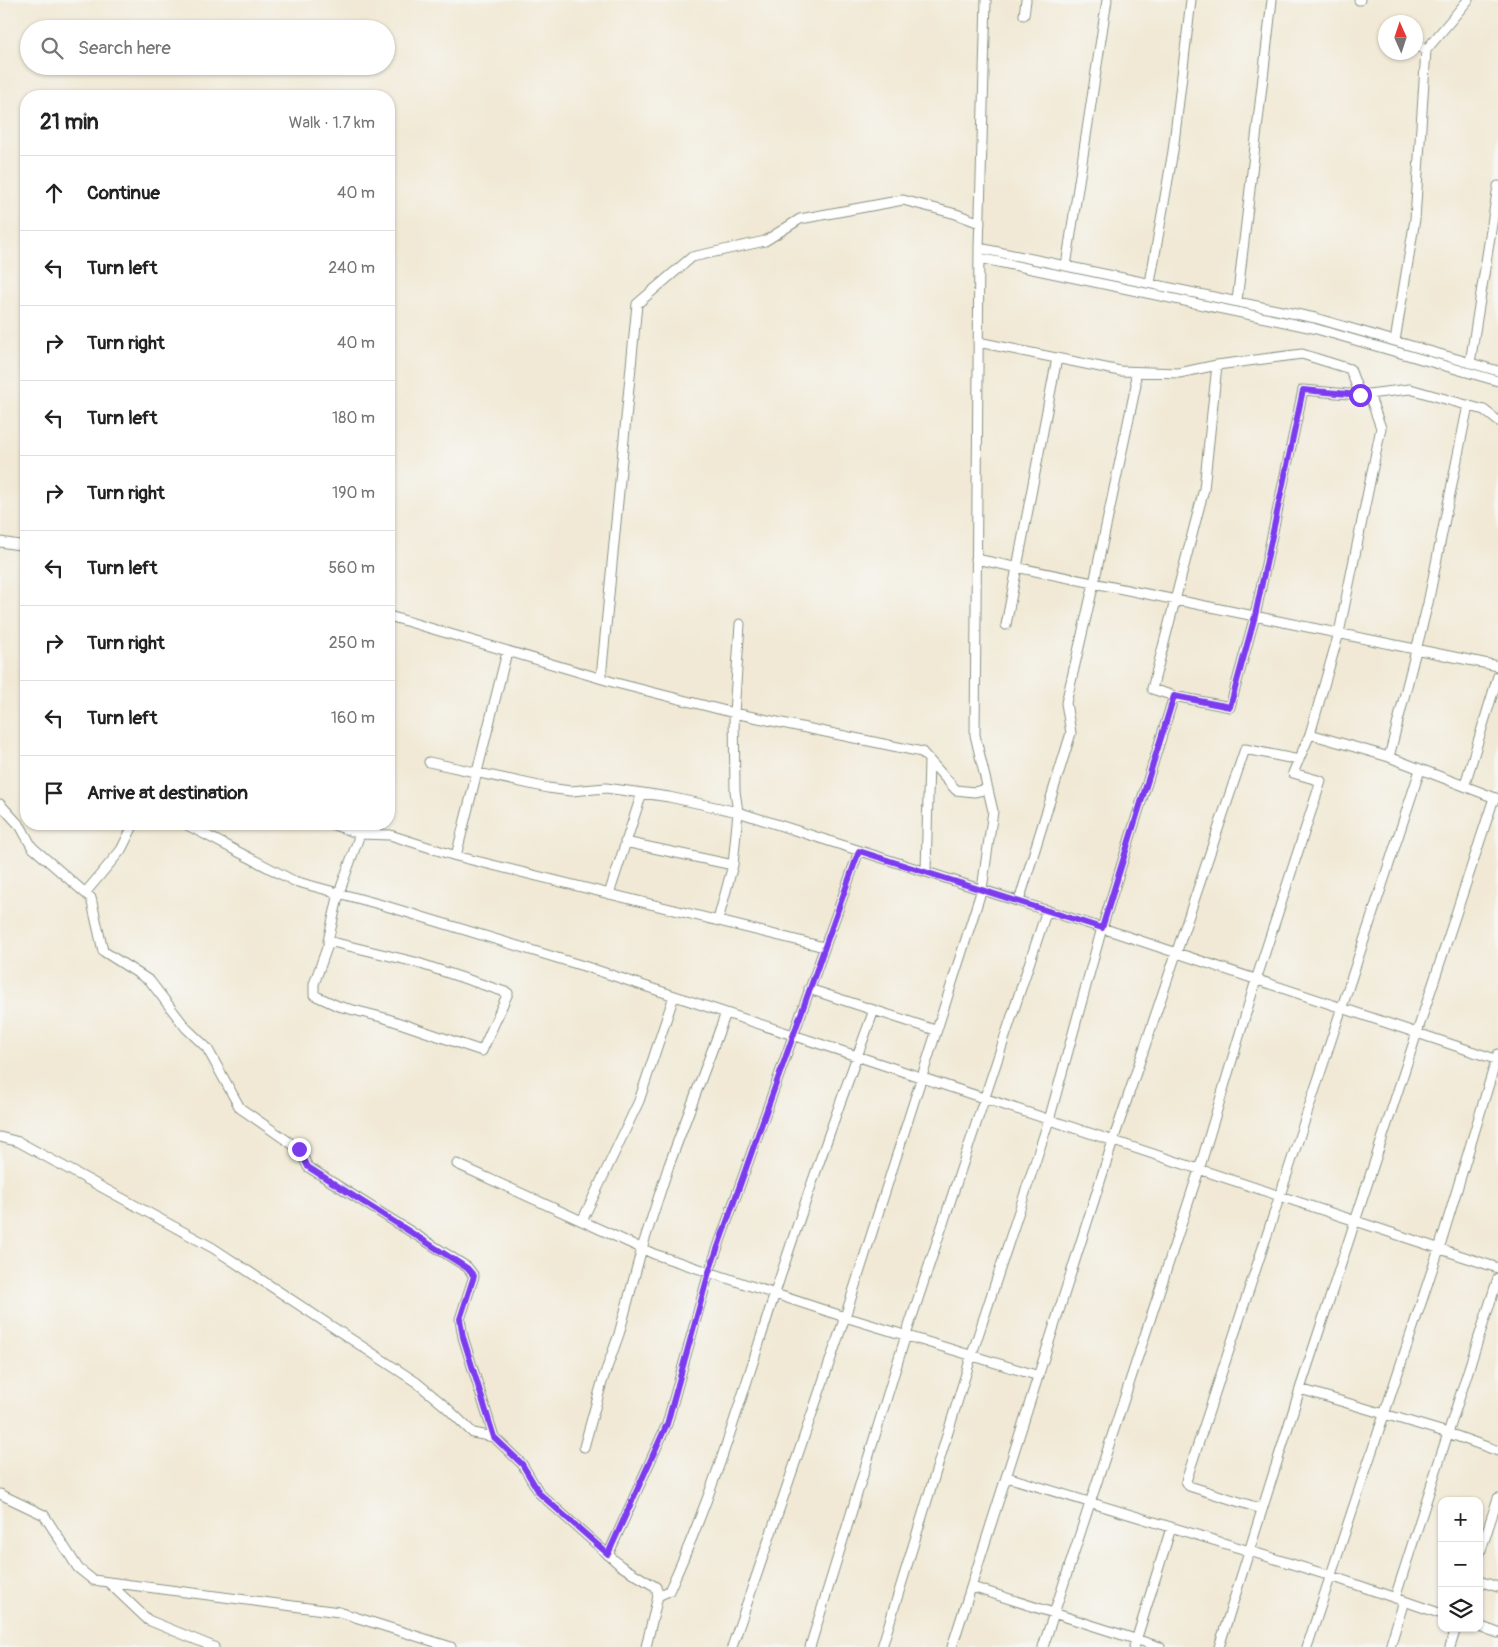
<!DOCTYPE html>
<meta charset="utf-8">
<style>
:root{--surface:#fff;--page:#f2f2f2;--text:#222;--muted:#767676;--line:#e0e0e0}
body{margin:0;font-family:Pangolin,sans-serif;background:var(--page);color:var(--text)}
.controls{position:absolute;right:15px;bottom:15px;display:grid;overflow:hidden;border-radius:10px;box-shadow:0 1px 4px #0004}
.controls button{width:45px;height:45px;display:grid;place-items:center;padding:0;border:0;border-bottom:1px solid var(--line);background:var(--surface);color:var(--text);font:25px sans-serif}
.compass{position:absolute;left:1378px;top:15px;width:45px;height:45px;border-radius:50%;background:var(--surface);box-shadow:0 1px 4px #0004;rotate:357deg}
.stop{position:absolute;width:15px;height:15px;margin:-11px;border:4px solid #7c3aed;border-radius:50%;background:#fff}
.stop.end{background:#7c3aed;border-color:#fff;box-shadow:0 1px 5px #0008}
.list{margin:0;padding:0;list-style:none}
h2{display:flex;justify-content:space-between;align-items:center;height:65px;margin:0;padding:0 20px;font-size:21px}
h2 small{font-size:16px;font-weight:400;color:var(--muted)}
.list li{display:grid;grid-template-columns:32px 1fr auto;gap:15px;align-items:center;box-sizing:border-box;height:75px;padding:0 20px;border-top:1px solid var(--line)}
.list b{display:block;font-size:19px;white-space:nowrap}
.list em{font-size:16px;font-style:normal;color:var(--muted)}
.icon{flex:none;width:28px;height:28px;fill:none;stroke:currentColor;stroke-width:2;stroke-linecap:round;stroke-linejoin:round}
.map{position:relative;flex:none;width:1498px;height:1647px;overflow:hidden}
.search{position:absolute;background:var(--surface);box-shadow:0 1px 4px #0004;left:20px;top:20px;width:375px;height:55px;display:flex;align-items:center;gap:12px;box-sizing:border-box;padding:0 18px;border-radius:28px;color:var(--muted);font-size:19px}
.panel{position:absolute;background:var(--surface);box-shadow:0 1px 4px #0004;left:20px;top:90px;width:375px;height:740px;border-radius:20px}
.map>svg:first-child{display:block}
</style>
<div class="map">
<svg width="1498" height="1647" viewBox="0 0 1498 1647">
<rect width="100%" height="100%" fill="#f6f6f2"/>
<filter id="ink" filterUnits="userSpaceOnUse"><feTurbulence type="fractalNoise" baseFrequency=".02" numOctaves="2"/><feDisplacementMap in="SourceGraphic" scale="10" xChannelSelector="R" yChannelSelector="G"/><feConvolveMatrix kernelMatrix="1 2 1 2 8 2 1 2 1" color-interpolation-filters="sRGB"/></filter>
<filter id="wash" filterUnits="userSpaceOnUse"><feTurbulence type="fractalNoise" baseFrequency=".0096" numOctaves="4" result="noise"/><feDisplacementMap in="SourceGraphic" scale="20" xChannelSelector="R" yChannelSelector="G"/><feGaussianBlur stdDeviation="1.12" result="paint"/><feColorMatrix in="noise" values="0 0 0 0 0 0 0 0 0 0 0 0 0 0 0 0 0 1.4 0 .05"/><feComposite in="paint" operator="in"/></filter>
<g filter="url(#wash)">
<rect width="100%" height="100%" fill="#f1e9d5"/>
</g>
<g filter="url(#ink)">
<g fill="none" stroke-linecap="round" stroke-linejoin="round">
<defs>
<path id="minor" d="M1359,0h1
M1024,15l2,-15
M1416,46l10,4 42,-50
M979,248l336,70 183,53
M979,258l334,70 185,53
M1066,266l41,-266
M1150,283l23,-132 18,-151
M1237,301l35,-301
M1395,341l20,-122 11,-169
M978,342l142,29 59,2 38,-8 85,-11 48,15 10,26 50,-6 74,21 14,11
M1470,363l28,-177
M0,542l26,4
M976,559l522,107
M389,616l227,67 118,30 188,39 34,38 18,2 14,-3
M1006,625l51,-267
M601,678l36,-374 55,-47 73,-16 35,-22 103,-19 53,14 24,9
M1174,696l56,11 25,-91 48,-226 57,5
M1310,734l79,23 109,42
M1389,757l39,-154 40,-198
M429,762l119,26 23,3 35,-3 36,5 27,4 69,15 364,116 396,132
M1465,784l33,-108
M0,804l21,23 11,20 59,51 12,53 47,30 36,47 21,20 33,60 59,41 9,18 159,100 7,9 -14,43 3,18 31,100 28,27 18,30 81,72 35,21 2,9 -12,51
M185,824l109,57 92,25 204,62 908,300
M331,824l29,10 30,1 66,21 368,91
M625,842l108,23
M456,856l51,-204
M926,871l3,-111
M85,893l36,-43 13,-26
M609,894l33,-101
M1019,901l52,-168 -5,-30 28,-120 42,-198 -1,-13
M718,920l15,-55 5,-53 -3,-21 -1,-78 6,-89
M329,942l-15,42v11l24,11 47,12 97,33 26,-58 -93,-31 -87,-21 11,-48 21,-59
M809,989l126,41
M0,1137l19,5 194,106 203,134 29,24 28,27 21,4
M457,1164l197,90 191,63 194,59
M582,1221l57,-120 35,-105
M1300,1389l148,44 50,18
M584,1447l19,-68 16,-45 23,-86 27,-83 57,-152
M1007,1477l324,99 111,38
M0,1494l44,21 34,53 15,12 246,32 112,35
M1262,1509l-73,-23 -3,-5 234,-711
M608,1555l59,-131 42,-152 150,-421
M1479,1556l19,-58
M1479,1581l19,6
M109,1583l39,37 66,27
M972,1587l188,60
M658,1596l11,-5c44,-95 73,-195 105,-295 31,-96 65,-191 100,-286
M1395,1598l103,-320
M1479,1626l19,7
M732,1647l113,-330 137,-428 11,-78 -18,-76 4,-487 7,-248
M810,1647l96,-312 141,-425
M882,1647l90,-293 77,-234 53,-192 72,-232 -22,-7 52,-200 13,-124
M952,1647l161,-506 132,-392 54,11
M1043,1647l156,-477 57,-190 65,-199 -28,-8 17,-39 29,-101 42,-205 -12,-34
M1134,1647l37,-119
M1219,1647l81,-258 194,-591
M1307,1647l132,-398 59,-195
M1390,1647l14,-46
M1450,1647l6,-19"/>
</defs>
<use href="#minor" stroke="#889384" stroke-width="11"/>
<use href="#minor" stroke="#fff" stroke-width="9"/>
</g>
</g>
<g fill="none" stroke-linecap="round" stroke-linejoin="round" filter="url(#ink)">
<path stroke="#7c3aed" stroke-width="6" d="M299,1149l9,18 159,101 7,8 -14,43 3,18 31,100 28,27 18,30 68,60 59,-130 42,-152 150,-421 243,77 72,-232 56,11 25,-91 48,-226 57,5"/>
</g>
</svg>
<div class="controls">
<button>+</button>
<button>−</button>
<button><svg class="icon" aria-label="layers" viewBox="0 0 24 24"><path d="M12 4l9 5-9 5-9-5zM3 14l9 5 9-5"/></svg></button>
</div>
<svg class="compass" viewBox="-18 -18 36 36"><path d="M0-13l5 13h-10z" fill="#e53935"/><path d="M0 13l5-13h-10z" fill="#767676"/></svg>
<div class="stop" style="left:1360px;top:395px"></div>
<div class="stop end" style="left:299px;top:1149px"></div>
<div class="search"><svg class="icon" aria-label="search" viewBox="0 0 24 24"><circle cx="10" cy="10" r="6"/><path d="M15 15l6 6"/></svg>Search here</div>
<section class="panel">
<h2>21 min<small>Walk · 1.7 km</small></h2>
<ul class="list">
<li><svg class="icon" aria-label="ahead" viewBox="0 0 24 24"><path d="M12 20V5M6 11l6-6 6 6"/></svg><div><b>Continue</b></div><em>40 m</em></li>
<li><svg class="icon" aria-label="left" viewBox="0 0 24 24"><path d="M17 20v-9H6M10 6l-5 5 5 5"/></svg><div><b>Turn left</b></div><em>240 m</em></li>
<li><svg class="icon" aria-label="right" viewBox="0 0 24 24"><path d="M7 20v-9h11M14 6l5 5-5 5"/></svg><div><b>Turn right</b></div><em>40 m</em></li>
<li><svg class="icon" aria-label="left" viewBox="0 0 24 24"><path d="M17 20v-9H6M10 6l-5 5 5 5"/></svg><div><b>Turn left</b></div><em>180 m</em></li>
<li><svg class="icon" aria-label="right" viewBox="0 0 24 24"><path d="M7 20v-9h11M14 6l5 5-5 5"/></svg><div><b>Turn right</b></div><em>190 m</em></li>
<li><svg class="icon" aria-label="left" viewBox="0 0 24 24"><path d="M17 20v-9H6M10 6l-5 5 5 5"/></svg><div><b>Turn left</b></div><em>560 m</em></li>
<li><svg class="icon" aria-label="right" viewBox="0 0 24 24"><path d="M7 20v-9h11M14 6l5 5-5 5"/></svg><div><b>Turn right</b></div><em>250 m</em></li>
<li><svg class="icon" aria-label="left" viewBox="0 0 24 24"><path d="M17 20v-9H6M10 6l-5 5 5 5"/></svg><div><b>Turn left</b></div><em>160 m</em></li>
<li><svg class="icon" aria-label="arrive" viewBox="0 0 24 24"><path d="M6 21V4h12l-3 4 3 4H6"/></svg><div><b>Arrive at destination</b></div></li>
</ul>
</section>
</div>
